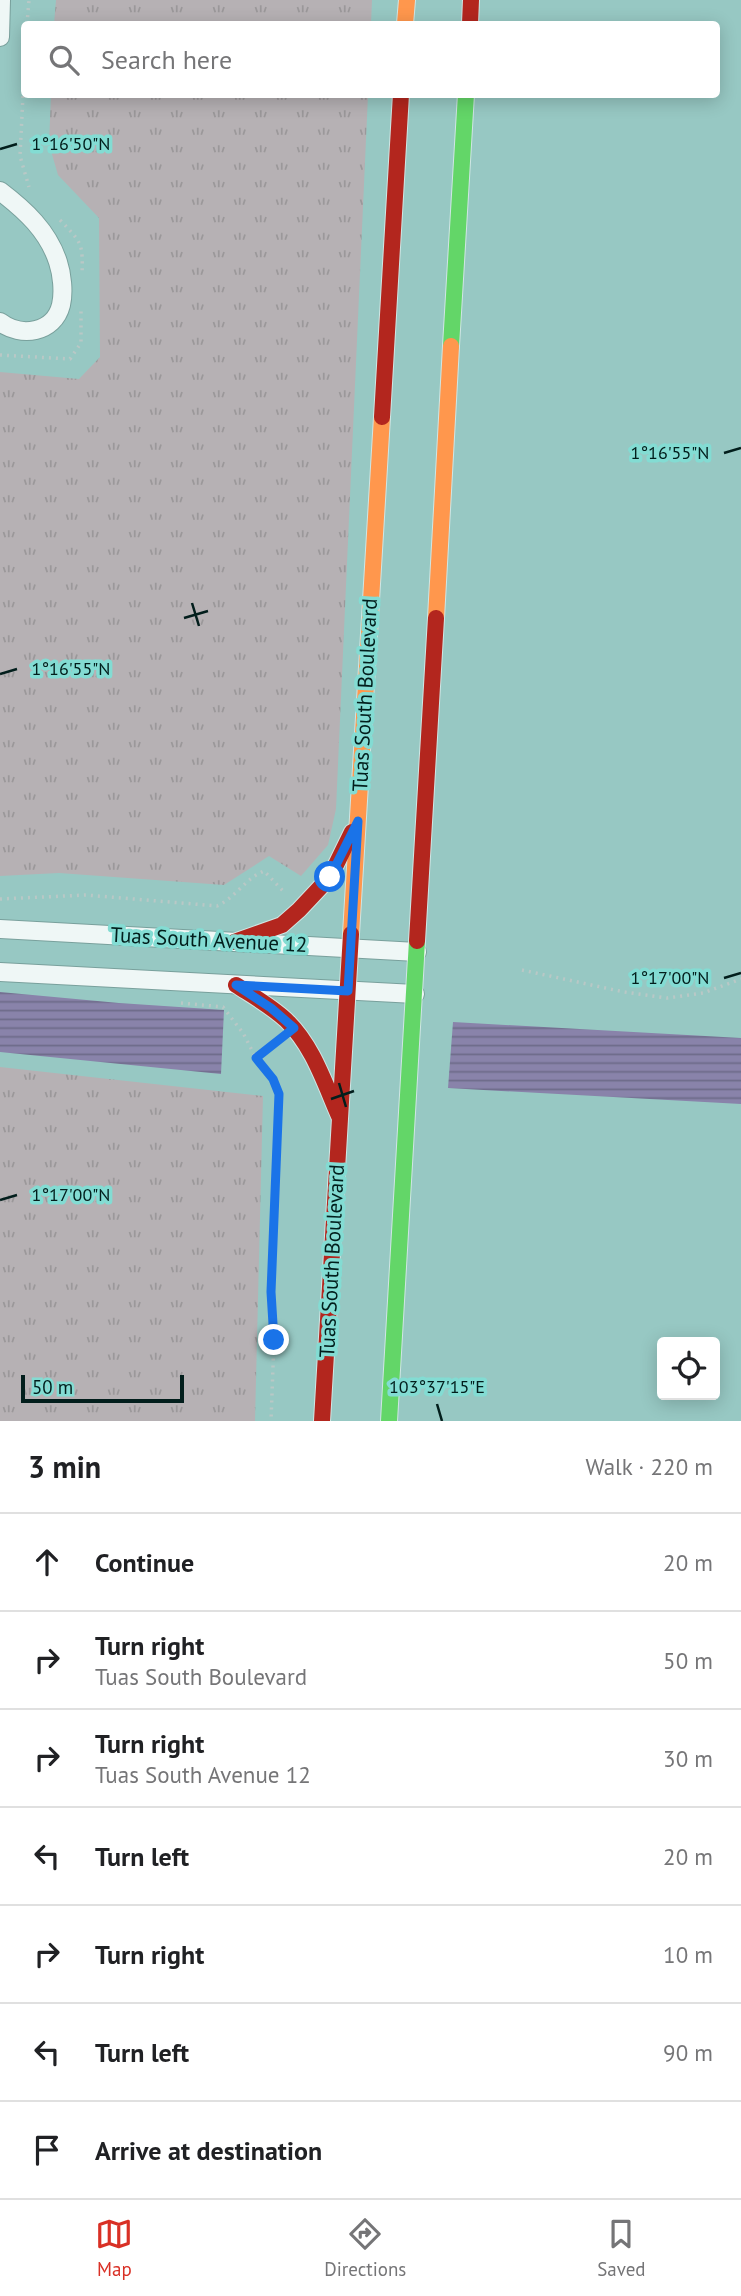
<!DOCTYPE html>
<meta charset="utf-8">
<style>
:root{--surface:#fff;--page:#f2f2f2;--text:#202124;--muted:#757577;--line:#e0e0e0;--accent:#d93025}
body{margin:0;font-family:"PT Sans",sans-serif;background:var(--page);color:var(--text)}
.controls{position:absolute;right:21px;bottom:21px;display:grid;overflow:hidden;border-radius:7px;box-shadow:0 4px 18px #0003}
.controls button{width:63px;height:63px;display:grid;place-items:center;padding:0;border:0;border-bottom:2px solid var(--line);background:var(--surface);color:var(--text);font:35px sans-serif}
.scale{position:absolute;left:21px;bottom:18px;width:163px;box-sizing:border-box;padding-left:7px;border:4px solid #021e1c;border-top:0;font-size:19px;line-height:24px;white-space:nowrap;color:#021e1c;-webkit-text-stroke:5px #83dcd3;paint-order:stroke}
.stop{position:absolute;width:21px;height:21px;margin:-16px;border:5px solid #1a73e8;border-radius:50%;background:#fff}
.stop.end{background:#1a73e8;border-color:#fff;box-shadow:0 2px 7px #0008}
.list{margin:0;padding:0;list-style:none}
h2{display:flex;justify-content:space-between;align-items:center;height:91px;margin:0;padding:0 28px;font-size:30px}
h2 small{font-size:23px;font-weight:400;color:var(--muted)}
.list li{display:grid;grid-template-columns:46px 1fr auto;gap:21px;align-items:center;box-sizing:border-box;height:98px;padding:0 28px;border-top:2px solid var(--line)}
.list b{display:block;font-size:26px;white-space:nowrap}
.list p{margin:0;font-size:23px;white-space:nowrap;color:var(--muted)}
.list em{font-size:23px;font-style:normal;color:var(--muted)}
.icon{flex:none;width:38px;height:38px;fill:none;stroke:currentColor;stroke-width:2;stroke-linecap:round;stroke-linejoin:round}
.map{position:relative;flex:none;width:741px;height:1421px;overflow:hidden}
.search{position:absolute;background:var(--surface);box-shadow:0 4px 18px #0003;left:21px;right:21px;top:21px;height:77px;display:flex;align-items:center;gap:18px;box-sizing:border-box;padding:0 24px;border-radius:7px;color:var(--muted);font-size:26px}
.sheet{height:777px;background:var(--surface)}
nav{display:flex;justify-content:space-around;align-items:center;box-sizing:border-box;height:98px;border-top:2px solid var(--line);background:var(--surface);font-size:19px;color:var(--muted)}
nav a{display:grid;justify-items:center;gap:4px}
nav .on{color:var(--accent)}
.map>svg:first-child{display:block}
</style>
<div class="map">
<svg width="741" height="1421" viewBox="0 0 741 1421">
<defs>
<pattern id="grass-tufts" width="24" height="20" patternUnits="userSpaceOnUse" patternTransform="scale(1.75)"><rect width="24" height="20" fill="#b6b1b4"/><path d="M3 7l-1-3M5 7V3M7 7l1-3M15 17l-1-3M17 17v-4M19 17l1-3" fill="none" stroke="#9b989a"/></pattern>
<pattern id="water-rules" width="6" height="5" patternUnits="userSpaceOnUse" patternTransform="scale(1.75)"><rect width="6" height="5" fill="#8983aa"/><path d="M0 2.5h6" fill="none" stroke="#6e6b8a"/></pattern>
</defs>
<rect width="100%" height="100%" fill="#97c8c3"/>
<path fill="url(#grass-tufts)" d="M56,0h316l-1,24h-317z
M51,95h317l-32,714 -8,36 -27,31 -32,-20 -45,29 -165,-12 -59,3v-504l79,7 21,-22 -1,-139 -41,-43 -9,-31z
M0,1067l263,29 -8,325h-255z"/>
<path fill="url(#water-rules)" d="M0,992l119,11 105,7 -3,64 -221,-22z
M453,1022l288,16v66l-293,-16z"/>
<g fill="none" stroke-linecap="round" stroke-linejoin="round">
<defs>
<path id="street" d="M0,37l1,-37
M0,191c25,19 48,40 58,71 4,12 6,30 3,43 -7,28 -40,33 -61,17
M0,929l417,23
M0,972l415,22"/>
<path id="fast" d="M451,346l15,-252
M389,1421l28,-480"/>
<path id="slow" d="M405,24l2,-24
M436,618l15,-272
M351,934l31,-517"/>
<path id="jam" d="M470,24l1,-24
M382,417l19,-323
M417,941l19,-323
M234,942l48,-17 17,-15 31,-33 22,-45
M236,985c17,11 35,21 50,35 27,26 38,62 53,96
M322,1421l29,-487"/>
</defs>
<use href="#street" stroke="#79a09c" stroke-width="20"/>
<use href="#fast" stroke="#d0e6e4" stroke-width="18"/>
<use href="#slow" stroke="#d0e6e4" stroke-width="18"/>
<use href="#jam" stroke="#d0e6e4" stroke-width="18"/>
<path stroke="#b9c8c6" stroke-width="3.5" stroke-dasharray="2 5" stroke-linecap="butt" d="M27,24l2,-24
M24,75l-4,81 9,31
M60,220c22,23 23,23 22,55
M0,355l70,4 11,-16v-33
M0,899l86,-4 131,11c18,-8 29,-28 47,-35l21,22
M522,970l102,22 43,6 36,-5 38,-14
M181,1003l42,4 20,26 13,25 20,-16
M256,1058l17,21 6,15 -8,198 3,48 -3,81"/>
<use href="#street" stroke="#eff7f6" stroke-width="18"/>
<use href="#fast" stroke="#63d668" stroke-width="16"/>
<use href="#slow" stroke="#ff974d" stroke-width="16"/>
<use href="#jam" stroke="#b3261e" stroke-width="16"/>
</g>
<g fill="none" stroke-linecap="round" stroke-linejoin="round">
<path stroke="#1a73e8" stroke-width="9" d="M274,1340l-3,-48 8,-198 -6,-15 -17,-21 38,-30 -23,-20 -35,-23 112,6 10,-170 -28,56"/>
</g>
<path fill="none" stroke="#021e1c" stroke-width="2.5" d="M0,149l17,-5M724,453l17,-5M192,603l7,23M184,618l24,-7M0,674l17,-5M724,978l17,-5M339,1083l7,24M331,1099l23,-8M0,1200l17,-5M437,1404l5,17"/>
<g text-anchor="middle" stroke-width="7" stroke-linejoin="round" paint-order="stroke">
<g font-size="21" fill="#021e1c" stroke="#83dcd3">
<text transform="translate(365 695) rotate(-87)" y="7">Tuas South Boulevard</text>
<text transform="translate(209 940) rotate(3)" y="7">Tuas South Avenue 12</text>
<text transform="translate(332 1261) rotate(-87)" y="7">Tuas South Boulevard</text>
</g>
</g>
<g font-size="18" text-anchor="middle" fill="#021e1c" stroke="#83dcd3" stroke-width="7" stroke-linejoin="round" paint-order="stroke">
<text x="71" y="150">1°16'50"N</text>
<text x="670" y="459">1°16'55"N</text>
<text x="71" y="675">1°16'55"N</text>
<text x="670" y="984">1°17'00"N</text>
<text x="71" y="1201">1°17'00"N</text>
<text x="437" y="1393">103°37'15"E</text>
</g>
</svg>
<div class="controls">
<button><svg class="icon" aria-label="locate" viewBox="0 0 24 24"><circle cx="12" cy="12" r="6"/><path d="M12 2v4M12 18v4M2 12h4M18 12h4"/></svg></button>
</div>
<div class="scale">50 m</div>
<div class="stop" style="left:330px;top:877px"></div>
<div class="stop end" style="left:274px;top:1340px"></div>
<div class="search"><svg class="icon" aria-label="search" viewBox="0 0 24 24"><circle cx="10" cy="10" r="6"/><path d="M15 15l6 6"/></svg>Search here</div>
</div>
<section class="sheet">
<h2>3 min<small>Walk · 220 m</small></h2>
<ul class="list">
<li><svg class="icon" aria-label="ahead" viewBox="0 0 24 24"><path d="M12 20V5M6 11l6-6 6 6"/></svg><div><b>Continue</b></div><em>20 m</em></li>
<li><svg class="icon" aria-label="right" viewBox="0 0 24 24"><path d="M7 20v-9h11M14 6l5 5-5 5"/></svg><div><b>Turn right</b><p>Tuas South Boulevard</p></div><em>50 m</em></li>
<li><svg class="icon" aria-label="right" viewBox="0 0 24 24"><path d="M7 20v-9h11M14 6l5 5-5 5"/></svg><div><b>Turn right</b><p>Tuas South Avenue 12</p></div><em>30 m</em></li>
<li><svg class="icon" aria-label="left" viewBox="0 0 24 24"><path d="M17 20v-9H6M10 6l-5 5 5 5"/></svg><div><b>Turn left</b></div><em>20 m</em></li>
<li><svg class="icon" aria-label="right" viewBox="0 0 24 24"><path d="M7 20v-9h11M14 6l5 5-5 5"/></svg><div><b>Turn right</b></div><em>10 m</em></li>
<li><svg class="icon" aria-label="left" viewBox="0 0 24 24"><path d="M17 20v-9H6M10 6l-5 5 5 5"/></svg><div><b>Turn left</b></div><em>90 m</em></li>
<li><svg class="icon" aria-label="arrive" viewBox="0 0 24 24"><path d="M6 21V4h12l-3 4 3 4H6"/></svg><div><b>Arrive at destination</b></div></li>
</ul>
</section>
<nav>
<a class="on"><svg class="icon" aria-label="map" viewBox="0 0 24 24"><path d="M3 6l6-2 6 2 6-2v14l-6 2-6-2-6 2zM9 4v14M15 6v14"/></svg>Map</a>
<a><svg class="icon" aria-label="directions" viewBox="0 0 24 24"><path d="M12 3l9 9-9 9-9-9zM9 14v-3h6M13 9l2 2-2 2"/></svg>Directions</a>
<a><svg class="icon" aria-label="saved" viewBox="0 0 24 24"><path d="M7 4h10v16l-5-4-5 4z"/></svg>Saved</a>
</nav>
